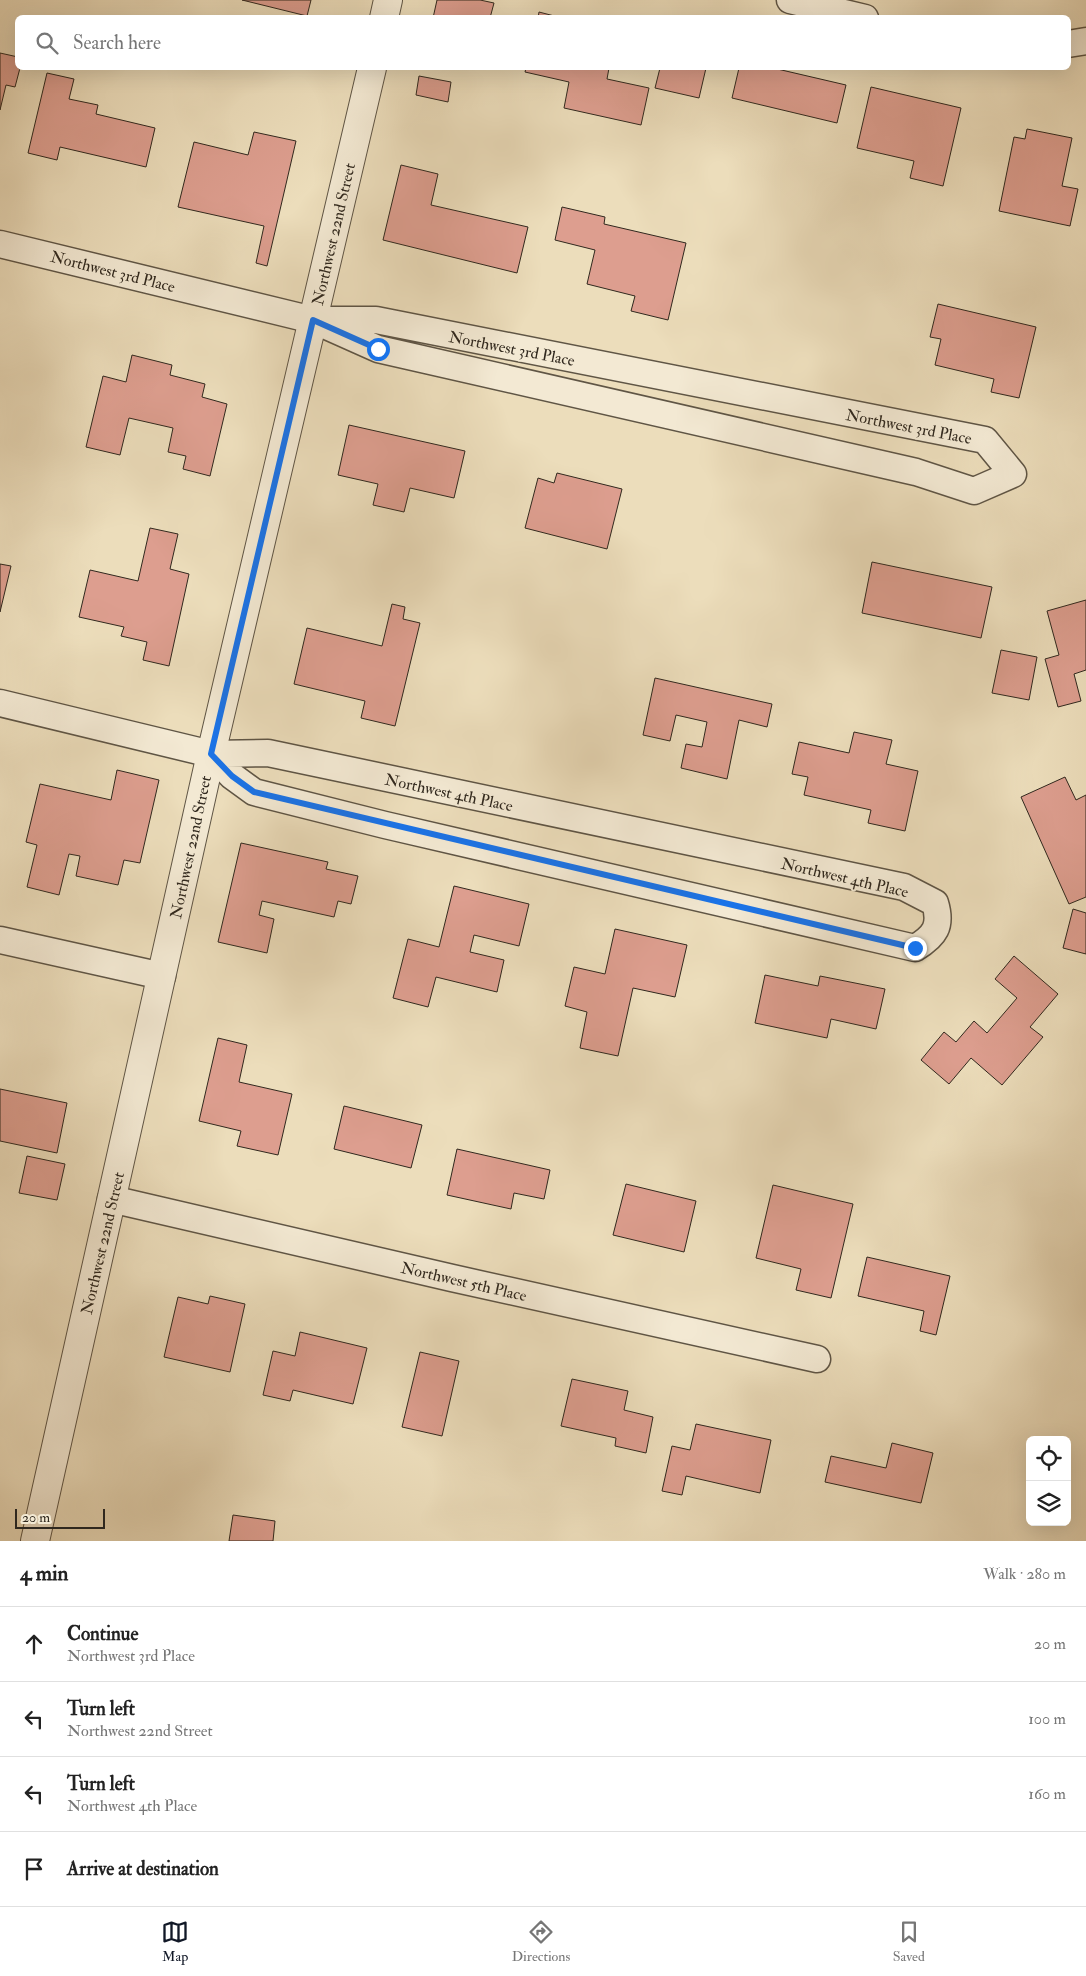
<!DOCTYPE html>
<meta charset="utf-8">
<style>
:root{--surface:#fff;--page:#f6f6f6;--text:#222;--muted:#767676;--line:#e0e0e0;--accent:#111827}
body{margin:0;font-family:"IM FELL Double Pica",serif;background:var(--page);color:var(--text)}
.controls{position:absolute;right:15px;bottom:15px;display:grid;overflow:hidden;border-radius:8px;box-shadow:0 5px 20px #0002}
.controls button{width:45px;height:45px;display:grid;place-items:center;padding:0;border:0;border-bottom:1px solid var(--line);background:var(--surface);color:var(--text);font:25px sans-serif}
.scale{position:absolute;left:15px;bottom:12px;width:90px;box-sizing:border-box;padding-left:5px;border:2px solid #30281e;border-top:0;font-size:14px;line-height:18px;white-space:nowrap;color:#30281e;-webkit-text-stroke:4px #f3e9d3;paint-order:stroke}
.stop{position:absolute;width:15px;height:15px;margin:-11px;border:4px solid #1a73e8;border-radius:50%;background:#fff}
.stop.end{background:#1a73e8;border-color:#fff;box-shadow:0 1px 5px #0008}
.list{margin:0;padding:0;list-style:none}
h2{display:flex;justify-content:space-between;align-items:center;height:65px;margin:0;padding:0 20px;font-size:21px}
h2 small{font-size:16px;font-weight:400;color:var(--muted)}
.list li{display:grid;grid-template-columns:32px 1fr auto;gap:15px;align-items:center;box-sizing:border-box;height:75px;padding:0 20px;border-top:1px solid var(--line)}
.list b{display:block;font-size:19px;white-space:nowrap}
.list p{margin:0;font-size:16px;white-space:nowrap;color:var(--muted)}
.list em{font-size:16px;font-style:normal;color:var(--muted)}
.icon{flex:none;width:28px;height:28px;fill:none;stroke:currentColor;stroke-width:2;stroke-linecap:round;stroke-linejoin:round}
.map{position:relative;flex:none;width:1086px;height:1541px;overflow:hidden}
.search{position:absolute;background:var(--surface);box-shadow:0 5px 20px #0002;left:15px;right:15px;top:15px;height:55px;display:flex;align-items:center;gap:12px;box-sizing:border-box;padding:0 18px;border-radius:8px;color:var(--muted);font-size:19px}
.sheet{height:365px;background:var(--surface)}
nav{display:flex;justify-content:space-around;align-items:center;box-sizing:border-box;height:70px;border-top:1px solid var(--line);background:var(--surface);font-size:14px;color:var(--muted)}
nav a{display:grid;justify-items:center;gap:2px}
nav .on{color:var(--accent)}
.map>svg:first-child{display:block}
</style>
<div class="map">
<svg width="1086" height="1541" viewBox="0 0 1086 1541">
<rect width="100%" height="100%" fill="#ecddbb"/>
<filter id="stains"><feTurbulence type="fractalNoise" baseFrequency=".004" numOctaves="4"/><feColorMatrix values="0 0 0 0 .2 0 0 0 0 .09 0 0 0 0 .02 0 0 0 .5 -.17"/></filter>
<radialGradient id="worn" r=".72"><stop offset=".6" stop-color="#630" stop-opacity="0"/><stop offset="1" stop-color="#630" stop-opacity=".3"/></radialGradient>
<path fill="#dd9e8f" stroke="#30281e" d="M242,0h69l-4,16z
M437,0h43l14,3 -4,15h-57z
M539,12l23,6h-24z
M0,53l18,4v11h2l-5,19 -9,-2 -6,25z
M526,68h83l-2,11 42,9 -8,37 -77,-17 5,-26 -44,-10z
M660,68h46l-7,30 -44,-10z
M739,68h34l73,17 -9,38 -105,-25z
M47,73l27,6 -5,20 29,6 -2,9 59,14 -9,39 -86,-20 -3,13 -29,-7z
M419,76l32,6 -3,20 -32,-7z
M871,87l90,21 -18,78 -33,-8 4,-17 -57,-13z
M1027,129l45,9 -10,48 16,3 -8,37 -71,-15 15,-74 11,2z
M254,132l42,9 -29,125 -11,-3 8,-37 -86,-19 16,-65 54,13z
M401,165l37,9 -7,31 97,22 -11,46 -134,-33z
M562,207l43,10 -1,7 82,19 -18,77 -37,-9 4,-15 -48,-12 8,-34 -40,-10z
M938,304l98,23 -17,71 -28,-6 3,-13 -59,-14 6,-26 -11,-2z
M132,355l40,10 -2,10 35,9 -3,13 25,7 -17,72 -27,-7 3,-13 -18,-4 5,-24 -44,-10 -9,37 -34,-8 17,-71 23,6z
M349,425l116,26 -11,47 -44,-10 -6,24 -31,-7 5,-21 -40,-9z
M557,473l65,16 -15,60 -82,-21 13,-50 16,5z
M150,528l28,6 -8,35 19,5 -20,92 -26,-6 4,-18 -26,-6 3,-9 -45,-10 11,-47 48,11z
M872,562l120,25 -11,51 -119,-25z
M0,564l11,2 -11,46z
M1086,600v70l-12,4 7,27 -23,6 -13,-48 14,-4 -12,-44z
M392,604l13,3 -2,12 17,4 -25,103 -34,-8 4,-17 -71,-17 13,-56 75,18z
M1001,650l36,7 -8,43 -37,-7z
M655,678l117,26 -5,23 -28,-7 -12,59 -46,-11 5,-24 16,3 5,-25 -31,-7 -6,26 -27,-6z
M854,732l38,8 -6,24 32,7 -13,60 -37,-8 3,-13 -67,-15 4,-18 -16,-3 7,-32 50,11z
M117,770l42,10 -19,83 -16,-3 -6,25 -42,-9 4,-20 -11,-2 -10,41 -32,-8 10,-42 -11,-3 14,-58 71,16z
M1065,777l11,23 10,-5v102l-17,7 -48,-107z
M241,843l87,19 -2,7 32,7 -7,28 -13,-3 -4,16 -72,-16 -3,14 15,4 -7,34 -49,-11z
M454,886l75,18 -10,42 -45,-11 -4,17 34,8 -7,32 -61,-15 -8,30 -35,-9 15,-59 31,8z
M1073,909l13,4v41l-23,-6z
M615,929l72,16 -12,52 -42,-9 -15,68 -38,-8 7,-36 -22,-6 9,-39 31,7z
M1014,956l44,38 -28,33 13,10 -41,48 -31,-27 -22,26 -28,-24 23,-28 12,10 18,-21 13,12 30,-35 -22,-19z
M765,975l53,11 2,-10 65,13 -9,40 -45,-10 -4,19 -72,-15z
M218,1038l29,7 -8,37 53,12 -14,61 -41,-9 4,-15 -42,-10z
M0,1089l67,14 -10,50 -57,-12z
M344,1106l78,19 -11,43 -77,-19z
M457,1149l93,21 -6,29 -30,-6 -3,16 -64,-14z
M27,1156l38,8 -8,36 -38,-7z
M626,1184l70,17 -12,51 -71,-17z
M773,1185l80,19 -22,94 -35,-8 5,-21 -45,-11z
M867,1257l83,19 -14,59 -16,-4 4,-20 -66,-15z
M210,1296l35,8 -15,68 -66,-15 14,-60 30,7z
M300,1332l67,16 -14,56 -60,-14 -3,11 -27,-6 10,-44 22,5z
M420,1352l39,9 -17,75 -40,-9z
M572,1379l56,12 -4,19 29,7 -7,36 -31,-7 1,-8 -55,-12z
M696,1424l75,16 -11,53 -74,-17 -4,19 -20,-4 10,-45 18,4z
M892,1443l41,10 -12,50 -96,-21 6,-26 55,12z
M233,1515l42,6 -2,20h-44z"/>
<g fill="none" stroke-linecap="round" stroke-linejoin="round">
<defs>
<path id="minor" d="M790,0l75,18
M1068,44l18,-3
M0,244l313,76 65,29 538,123 58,19 39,-17 -28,-34 -609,-120h-63
M0,703l211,51 57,-1 636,134 31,16c7,23 0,33 -20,45l-530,-123 -131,-33 -22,-16 -21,-22
M0,940l162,36
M111,1199l341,79 365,81"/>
<path id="tertiary" d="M384,18l4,-18
M35,1541l176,-787 161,-686"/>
</defs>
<use href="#minor" stroke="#5f5545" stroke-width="29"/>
<use href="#tertiary" stroke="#5f5545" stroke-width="30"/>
<use href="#minor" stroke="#f3e9d3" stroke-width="26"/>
<use href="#tertiary" stroke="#f3e9d3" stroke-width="28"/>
</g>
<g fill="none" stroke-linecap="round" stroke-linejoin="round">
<path stroke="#1a73e8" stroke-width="6" d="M378,349l-65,-29 -102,434 21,22 22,16 661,156"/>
</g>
<g text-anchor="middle" stroke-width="4" stroke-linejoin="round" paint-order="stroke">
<g font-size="16" fill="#30281e" stroke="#f3e9d3">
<text transform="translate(333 234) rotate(-77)" y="6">Northwest 22nd Street</text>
<text transform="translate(113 271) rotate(14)" y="6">Northwest 3rd Place</text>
<text transform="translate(512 348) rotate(11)" y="6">Northwest 3rd Place</text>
<text transform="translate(909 426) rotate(11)" y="6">Northwest 3rd Place</text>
<text transform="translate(449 792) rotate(12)" y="6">Northwest 4th Place</text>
<text transform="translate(190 847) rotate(-78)" y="6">Northwest 22nd Street</text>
<text transform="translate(845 877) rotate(13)" y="6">Northwest 4th Place</text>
<text transform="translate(102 1243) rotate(-77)" y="6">Northwest 22nd Street</text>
<text transform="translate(464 1281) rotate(13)" y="6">Northwest 5th Place</text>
</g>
</g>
<rect width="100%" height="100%" filter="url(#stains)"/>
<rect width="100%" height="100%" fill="url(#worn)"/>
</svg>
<div class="controls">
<button><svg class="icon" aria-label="locate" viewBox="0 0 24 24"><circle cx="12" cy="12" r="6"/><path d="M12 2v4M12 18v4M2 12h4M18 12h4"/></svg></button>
<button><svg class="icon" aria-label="layers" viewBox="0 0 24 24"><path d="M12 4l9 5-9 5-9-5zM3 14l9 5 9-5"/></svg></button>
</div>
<div class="scale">20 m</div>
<div class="stop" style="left:378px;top:349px"></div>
<div class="stop end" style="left:915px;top:948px"></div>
<div class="search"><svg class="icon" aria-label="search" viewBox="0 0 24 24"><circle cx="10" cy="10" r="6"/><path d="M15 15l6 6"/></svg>Search here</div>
</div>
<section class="sheet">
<h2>4 min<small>Walk · 280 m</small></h2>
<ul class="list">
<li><svg class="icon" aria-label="ahead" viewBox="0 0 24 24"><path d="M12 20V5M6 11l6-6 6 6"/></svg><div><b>Continue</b><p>Northwest 3rd Place</p></div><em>20 m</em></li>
<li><svg class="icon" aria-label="left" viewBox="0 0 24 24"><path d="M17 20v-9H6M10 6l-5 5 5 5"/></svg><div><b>Turn left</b><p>Northwest 22nd Street</p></div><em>100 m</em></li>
<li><svg class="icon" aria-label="left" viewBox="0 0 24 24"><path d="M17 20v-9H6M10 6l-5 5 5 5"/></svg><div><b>Turn left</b><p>Northwest 4th Place</p></div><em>160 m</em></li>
<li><svg class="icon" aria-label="arrive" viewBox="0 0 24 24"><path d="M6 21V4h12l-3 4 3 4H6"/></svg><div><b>Arrive at destination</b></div></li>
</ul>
</section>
<nav>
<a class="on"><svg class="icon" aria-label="map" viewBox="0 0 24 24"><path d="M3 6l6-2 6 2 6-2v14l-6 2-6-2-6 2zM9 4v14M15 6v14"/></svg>Map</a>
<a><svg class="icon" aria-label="directions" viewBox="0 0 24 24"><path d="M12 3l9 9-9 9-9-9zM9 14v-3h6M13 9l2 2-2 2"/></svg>Directions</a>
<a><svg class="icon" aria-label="saved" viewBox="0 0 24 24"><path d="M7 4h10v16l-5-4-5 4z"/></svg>Saved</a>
</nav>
